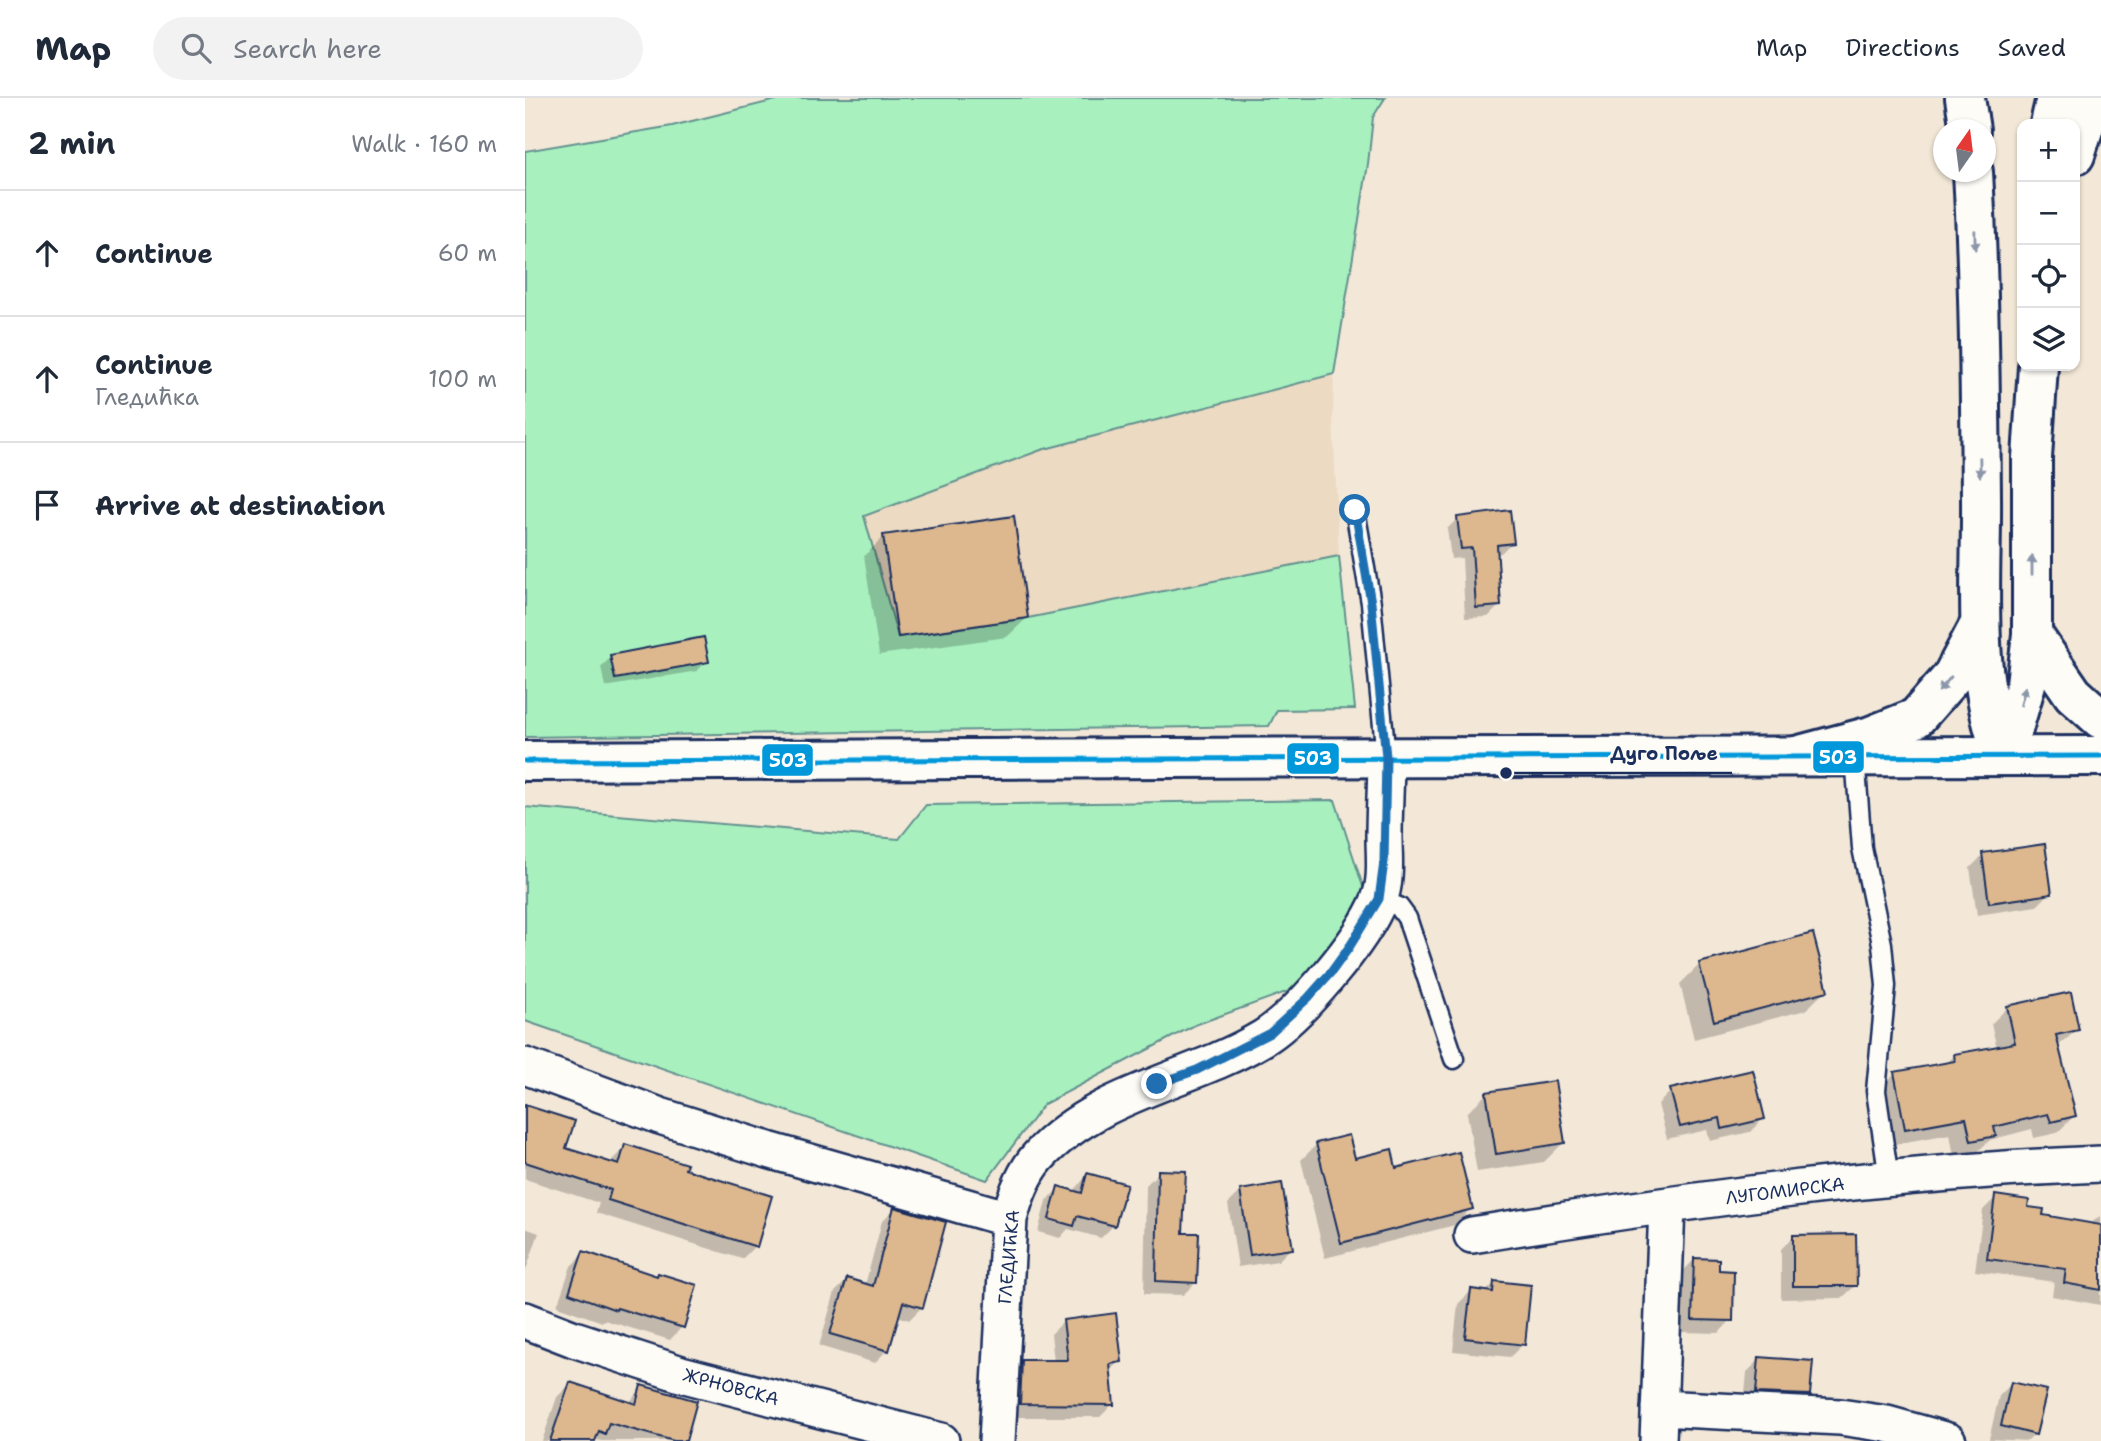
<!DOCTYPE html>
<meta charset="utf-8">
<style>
:root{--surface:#fff;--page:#f2f2f3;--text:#1f2937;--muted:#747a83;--line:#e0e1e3}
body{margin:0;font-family:"Shantell Sans",sans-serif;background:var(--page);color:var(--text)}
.controls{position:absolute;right:21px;top:21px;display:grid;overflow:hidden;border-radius:14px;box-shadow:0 2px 5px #0004}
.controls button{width:63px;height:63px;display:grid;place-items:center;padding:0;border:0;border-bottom:2px solid var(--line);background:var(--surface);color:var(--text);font:35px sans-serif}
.compass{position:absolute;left:1408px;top:21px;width:63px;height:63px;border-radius:50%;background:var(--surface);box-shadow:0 2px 5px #0004;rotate:14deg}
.stop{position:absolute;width:21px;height:21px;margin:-16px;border:5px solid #1f6fb2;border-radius:50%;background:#fff}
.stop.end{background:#1f6fb2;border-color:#fff;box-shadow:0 2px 7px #0008}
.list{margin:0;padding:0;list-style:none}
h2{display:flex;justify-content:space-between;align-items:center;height:91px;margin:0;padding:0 28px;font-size:30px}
h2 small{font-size:23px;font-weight:400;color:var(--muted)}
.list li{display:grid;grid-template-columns:46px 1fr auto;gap:21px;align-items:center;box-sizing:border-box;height:126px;padding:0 28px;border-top:2px solid var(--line)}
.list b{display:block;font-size:26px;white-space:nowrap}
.list p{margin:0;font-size:23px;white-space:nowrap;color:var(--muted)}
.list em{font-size:23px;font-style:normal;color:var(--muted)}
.icon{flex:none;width:38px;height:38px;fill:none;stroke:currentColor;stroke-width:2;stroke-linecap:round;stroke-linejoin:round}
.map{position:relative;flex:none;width:1576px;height:1343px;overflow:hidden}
header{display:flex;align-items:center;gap:42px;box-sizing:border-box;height:98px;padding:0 35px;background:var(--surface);border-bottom:2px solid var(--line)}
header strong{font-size:33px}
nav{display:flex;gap:38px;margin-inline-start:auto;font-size:24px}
.search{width:490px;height:63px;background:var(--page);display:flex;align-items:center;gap:18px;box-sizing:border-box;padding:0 24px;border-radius:38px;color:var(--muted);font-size:26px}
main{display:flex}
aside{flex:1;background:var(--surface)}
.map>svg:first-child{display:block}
</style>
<header>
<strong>Map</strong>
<div class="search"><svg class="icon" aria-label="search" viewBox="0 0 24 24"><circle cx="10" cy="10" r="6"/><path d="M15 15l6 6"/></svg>Search here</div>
<nav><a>Map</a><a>Directions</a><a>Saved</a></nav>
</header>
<main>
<aside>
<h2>2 min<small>Walk · 160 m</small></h2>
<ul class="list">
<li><svg class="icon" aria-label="ahead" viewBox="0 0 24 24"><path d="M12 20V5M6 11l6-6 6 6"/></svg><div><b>Continue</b></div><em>60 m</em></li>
<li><svg class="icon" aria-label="ahead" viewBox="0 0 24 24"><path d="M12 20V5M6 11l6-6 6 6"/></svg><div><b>Continue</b><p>Гледићка</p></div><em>100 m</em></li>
<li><svg class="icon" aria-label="arrive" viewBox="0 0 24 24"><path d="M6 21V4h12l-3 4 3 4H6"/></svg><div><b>Arrive at destination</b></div></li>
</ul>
</aside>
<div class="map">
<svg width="1576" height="1343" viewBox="0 0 1576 1343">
<rect width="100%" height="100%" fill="#f3e8d8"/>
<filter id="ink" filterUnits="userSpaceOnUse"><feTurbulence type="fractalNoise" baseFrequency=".0143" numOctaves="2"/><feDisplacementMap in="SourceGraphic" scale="14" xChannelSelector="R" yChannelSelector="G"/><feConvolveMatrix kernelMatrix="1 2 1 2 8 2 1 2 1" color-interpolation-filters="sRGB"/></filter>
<g filter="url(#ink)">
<path fill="#ecdac2" d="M809,276l-1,43 6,139 -311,62 -130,19 -34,-122 185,-69z"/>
<path fill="#a8f1bf" stroke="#62908e" stroke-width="2" d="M259,0h601l-12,19 -5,47 -34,210 -293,76 -177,66 34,121 130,-19 311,-62 16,153 -78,1 -8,16 -744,11v-586l147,-25z
M810,702l31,96 -66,91 -105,38 -151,79 -57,76 -462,-159v-214l374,32 27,-34z"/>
<path fill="#0003" d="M933,420l54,24 -11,11 -5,1 3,52 -11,11 -23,1 -3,-60 -11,1 -4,-30z
M359,439l143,81 -20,19 -128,18 -15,-99z
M86,559l96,4 -10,10 -92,16 -4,-20z
M1458,757l67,38 -13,13 -60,9 -7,-47z
M1175,866l126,26 -20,20 -112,29 -14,-55z
M1483,909l69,23 -20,17 17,69 -17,17 -23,5 -2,-9 -42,11 -13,12 -23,5 -4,-23 -61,11 -11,-55 17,-16 51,-10 9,-9 42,-7 -6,-24z
M1146,993l92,28 -13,13 -40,9 -3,-11 -40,9 -9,-35z
M962,995l76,50 -19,19 -67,10 -10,-59z
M0,1008l39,43 47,15 2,-5 13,-13 57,25 72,75 -13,13 -146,-46 3,-10 -74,-24z
M792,1046l37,16 41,10 76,38 -16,17 -130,33 -24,-98z
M634,1074l37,110 -13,13 -39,-1 2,-109z
M562,1077l27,50 -13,13 -33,-9 -8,9 -22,-6 8,-31 13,-13 14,4z
M716,1093l50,57 -13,13 -40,6 -10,-63z
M1471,1099l45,20 48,8 12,-10 -1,90 -48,-9 2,-14 -79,-11 8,-61z
M369,1111l28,98 -13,13 -11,-4 -11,34 -12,13 -56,-17 16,-54 12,-12 18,5 17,-64z
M0,1130l14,5 -14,40z
M1269,1138l61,50 -13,12 -61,1v-50z
M59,1155l71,25 3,-3 24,52 -12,13 -66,-20 -2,2 -45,-16 14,-40z
M1169,1162l23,12 14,48 -12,13 -39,-1 1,-59z
M970,1185l28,61 -13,13 -57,-6 5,-47 13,-13 14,1z
M539,1223l56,40 -11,11 4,32 -13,13h-92l1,-42 13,-13h32l-3,-28z
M1235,1261l48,36 -13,13 -51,-3 3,-33z
M1487,1285l23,51 -7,7 -39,-2 10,-43z
M45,1286l58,20 14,-17 42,54h-83l-22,-7 -3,7h-34l15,-44z"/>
<path fill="#ddb88e" stroke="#1b2f5e" stroke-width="2" d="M985,412l4,33 -17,2 4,61 -25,2 -4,-60 -11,1 -4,-32z
M489,418l14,102 -130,19 -15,-102z
M179,539l5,25 -94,17 -5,-24z
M1520,746l7,50 -63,9 -7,-50z
M1288,835l15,58 -114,30 -15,-58z
M1546,894l8,38 -23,5 20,81 -25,6 -3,-8 -54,13 2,9 -25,5 -5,-23 -61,11 -11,-57 61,-11 -1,-7 61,-11 -8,-37z
M1228,972l12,49 -43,10 -2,-11 -40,9 -10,-38z
M1030,983l10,62 -69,11 -10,-62z
M0,1007l50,16 -9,27 53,17 6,-21 62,20 -2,5 87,27 -15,51 -149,-47 3,-10 -86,-28z
M824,1037l6,23 37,-9 4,19 63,-16 14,57 -132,34 -25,-100z
M633,1072l28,1 -3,62h16l-2,50 -41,-2z
M562,1075l40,11 -12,42 -38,-10 -3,10 -25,-7 9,-33 24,7z
M757,1085l11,66 -43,6 -10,-65z
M1470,1097l34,5 -1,7 16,2 -1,6 58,10v65l-37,-7 2,-14 -79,-10z
M369,1109l52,15 -23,86 -20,-6 -14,49 -59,-17 17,-56 26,8z
M1331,1136l1,52h-64v-51z
M58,1153l74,25 1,-3 39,12 -13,43 -67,-20 -1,2 -47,-17z
M1169,1160l25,1v11l15,1 -1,50 -41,-1z
M969,1183l37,4 -6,60 -60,-7 6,-49 22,3z
M591,1215l6,49 -12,2 4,41 -94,-1 2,-44h46l-5,-40z
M1234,1259l54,4 -3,34 -54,-2z
M45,1284l66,22 5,-19 56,16 -11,40h-12l-65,-18 -4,11 -6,-3 -4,10h-45z
M1486,1284l36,8 -11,45 -35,-9z"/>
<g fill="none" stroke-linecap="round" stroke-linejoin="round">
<defs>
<path id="service" d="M830,412l16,93 15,154
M1330,658l7,92 20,96 4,42 -10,105 13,88
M854,801l20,8 8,11 47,141"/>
<path id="minor" d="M0,968l135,50 108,34 241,69
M947,1137c208,-34 418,-63 629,-71
M0,1222l49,19 107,35 260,67
M1134,1310l181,9 47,7 61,17
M472,1343l12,-222c6,-22 14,-45 29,-62 59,-65 153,-76 225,-119 36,-22 100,-98 116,-138 8,-19 5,-43 5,-63 0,-27 2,-53 2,-80
M1133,1343l9,-235"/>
<path id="secondary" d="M0,663c525,0 1051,-8 1576,-5"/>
<path id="motorway" d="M1440,0l5,32
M1525,26l6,-26
M1550,57l18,-57
M1448,74c6,108 7,217 8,325 1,86 -10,177 22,259
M1507,536l41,60 28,25
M1271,658l75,-20 45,-18 36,-41 27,-51
M1478,658l10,-27 13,-45 6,-50v-176l6,-92"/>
</defs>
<use href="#service" stroke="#1b2f5e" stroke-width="23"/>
<use href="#minor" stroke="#1b2f5e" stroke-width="40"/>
<use href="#secondary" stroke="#1b2f5e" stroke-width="44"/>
<use href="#motorway" stroke="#1b2f5e" stroke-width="44"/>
<use href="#service" stroke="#fdfcf7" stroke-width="18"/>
<use href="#minor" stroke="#fdfcf7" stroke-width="35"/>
<use href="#secondary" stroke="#fdfcf7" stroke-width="38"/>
<use href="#motorway" stroke="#fdfcf7" stroke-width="38"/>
<defs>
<path id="bus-1" d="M0,663l1576,-5"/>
</defs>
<use href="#bus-1" stroke="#fdfcf7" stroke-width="10"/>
<use href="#bus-1" stroke="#0098da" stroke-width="5"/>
</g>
<defs><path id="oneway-solid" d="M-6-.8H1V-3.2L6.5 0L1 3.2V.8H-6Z" transform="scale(1.75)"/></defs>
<g fill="#8c96aa">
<use href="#oneway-solid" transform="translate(1450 142) rotate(89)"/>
<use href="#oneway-solid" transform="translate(1455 369) rotate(89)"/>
<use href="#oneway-solid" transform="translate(1507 467) rotate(-90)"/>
<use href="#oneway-solid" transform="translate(1420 586) rotate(130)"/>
<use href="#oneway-solid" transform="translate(1498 598) rotate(-76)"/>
</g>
</g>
<g fill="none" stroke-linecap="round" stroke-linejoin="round" filter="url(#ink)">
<path stroke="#1f6fb2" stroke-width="9" d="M632,986l40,-14 73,-37 38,-35 24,-27 18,-25 29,-47 5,-37 2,-105 -15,-154 -16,-93"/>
</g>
<g text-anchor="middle" stroke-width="6" stroke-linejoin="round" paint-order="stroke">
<g font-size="18" fill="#1b2f5e" stroke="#fdfcf7">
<text transform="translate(1260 1093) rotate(-7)" y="6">ЛУГОМИРСКА</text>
<text transform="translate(484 1159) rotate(-85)" y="6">ГЛЕДИЋКА</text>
<text transform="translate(206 1289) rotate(15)" y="6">ЖРНОВСКА</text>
</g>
</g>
<path fill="none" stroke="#1b2f5e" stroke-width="2.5" d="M981 675L1071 675H1207"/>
<circle fill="#1b2f5e" stroke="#fdfcf7" stroke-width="2.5" cx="981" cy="675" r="7"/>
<g font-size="19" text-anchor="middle" font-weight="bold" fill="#1b2f5e" stroke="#fdfcf7" stroke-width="6" stroke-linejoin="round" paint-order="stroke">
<text x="1139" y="662">Дуго Поље</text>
</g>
<g stroke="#fdfcf7" stroke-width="2.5">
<rect x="1287" y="642" width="53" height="34" rx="7" fill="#0098da"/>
<rect x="761" y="644" width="54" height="33" rx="7" fill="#0098da"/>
<rect x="236" y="645" width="53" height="34" rx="7" fill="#0098da"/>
</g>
<g font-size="19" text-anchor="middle" font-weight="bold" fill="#fff">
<text x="1313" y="666">503</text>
<text x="788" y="667">503</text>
<text x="263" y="669">503</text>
</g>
</svg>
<div class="controls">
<button>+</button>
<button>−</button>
<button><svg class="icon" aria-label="locate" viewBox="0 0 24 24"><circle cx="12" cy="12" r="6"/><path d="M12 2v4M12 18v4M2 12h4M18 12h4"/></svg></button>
<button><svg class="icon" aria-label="layers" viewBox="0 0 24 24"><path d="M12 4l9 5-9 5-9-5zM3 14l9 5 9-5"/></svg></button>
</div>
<svg class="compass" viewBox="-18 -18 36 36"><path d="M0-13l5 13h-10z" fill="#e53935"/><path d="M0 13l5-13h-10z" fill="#747a83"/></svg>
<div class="stop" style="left:830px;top:412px"></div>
<div class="stop end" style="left:632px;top:986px"></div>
</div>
</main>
